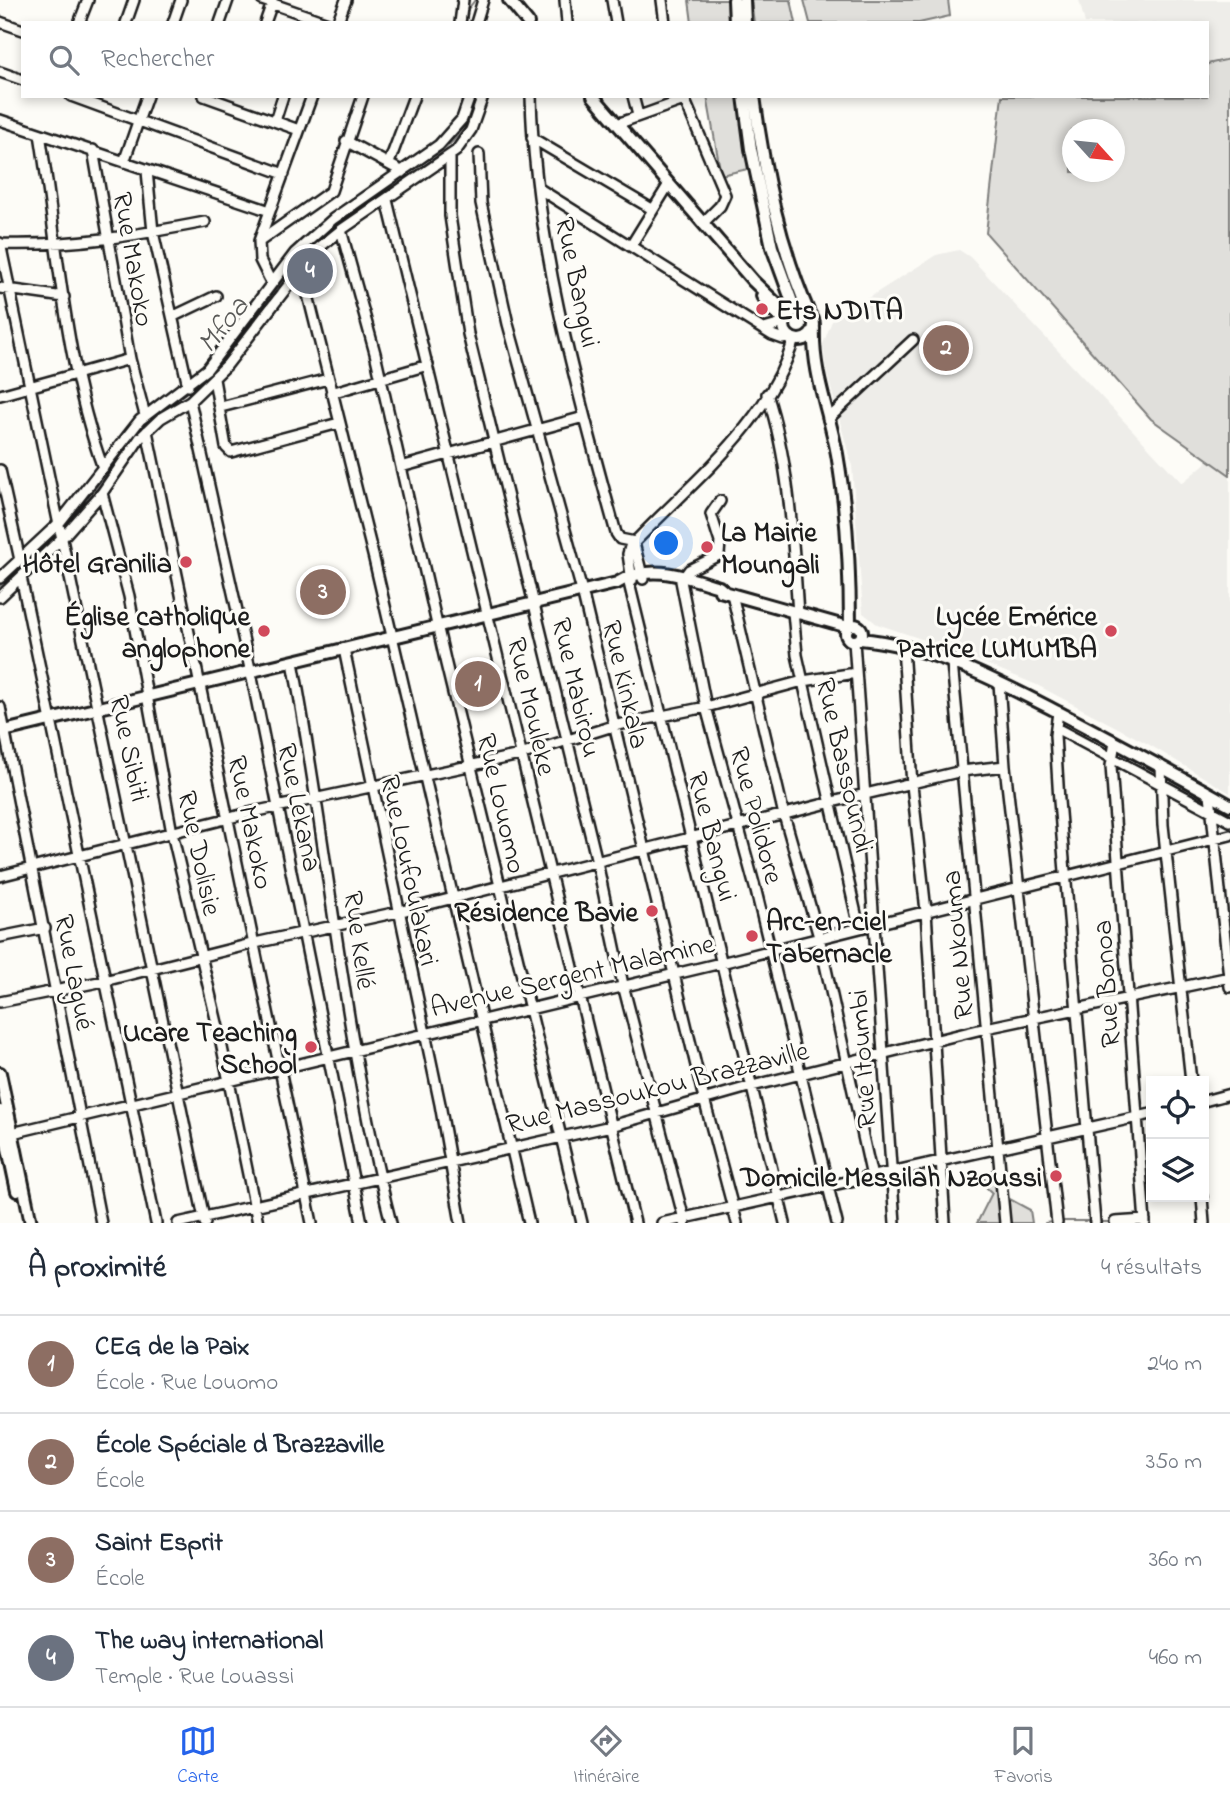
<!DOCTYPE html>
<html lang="fr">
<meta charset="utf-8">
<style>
:root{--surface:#fff;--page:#f2f2f3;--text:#1f2937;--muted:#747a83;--line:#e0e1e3;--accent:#2563eb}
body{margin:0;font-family:"Indie Flower",sans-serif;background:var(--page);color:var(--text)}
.controls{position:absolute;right:21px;bottom:21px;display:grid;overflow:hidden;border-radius:0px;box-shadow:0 4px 10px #0003}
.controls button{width:63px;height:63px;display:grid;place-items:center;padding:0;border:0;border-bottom:2px solid var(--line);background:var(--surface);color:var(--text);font:35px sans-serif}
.compass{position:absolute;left:1062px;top:119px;width:63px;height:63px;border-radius:50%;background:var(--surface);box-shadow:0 4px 10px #0003;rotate:117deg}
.you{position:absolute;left:667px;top:544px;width:24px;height:24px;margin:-18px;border:5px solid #fff;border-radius:50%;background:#1a73e8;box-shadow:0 0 0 10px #1a73e833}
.badge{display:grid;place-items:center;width:46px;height:46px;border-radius:50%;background:var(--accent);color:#fff;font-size:23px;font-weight:700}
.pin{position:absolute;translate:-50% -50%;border:4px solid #fff;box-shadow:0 2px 7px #0006}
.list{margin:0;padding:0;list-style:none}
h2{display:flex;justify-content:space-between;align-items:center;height:91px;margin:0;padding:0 28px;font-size:30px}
h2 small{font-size:23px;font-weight:400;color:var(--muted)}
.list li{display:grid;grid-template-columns:46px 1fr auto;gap:21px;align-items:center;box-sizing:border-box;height:98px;padding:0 28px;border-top:2px solid var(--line)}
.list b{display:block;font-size:26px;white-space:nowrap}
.list p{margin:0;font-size:23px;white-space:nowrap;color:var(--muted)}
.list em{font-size:23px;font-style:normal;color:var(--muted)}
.icon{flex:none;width:38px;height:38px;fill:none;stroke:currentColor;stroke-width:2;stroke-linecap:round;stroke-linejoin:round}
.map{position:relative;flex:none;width:1230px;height:1223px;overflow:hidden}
.search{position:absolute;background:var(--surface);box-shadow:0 4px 10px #0003;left:21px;right:21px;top:21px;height:77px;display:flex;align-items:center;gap:18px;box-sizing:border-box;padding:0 24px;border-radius:0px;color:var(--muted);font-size:26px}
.sheet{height:483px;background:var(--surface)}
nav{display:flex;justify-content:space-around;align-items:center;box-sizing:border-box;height:98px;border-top:2px solid var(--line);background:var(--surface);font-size:19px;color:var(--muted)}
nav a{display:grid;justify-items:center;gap:4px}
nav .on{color:var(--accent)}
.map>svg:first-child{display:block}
</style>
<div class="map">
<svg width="1230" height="1223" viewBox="0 0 1230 1223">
<rect width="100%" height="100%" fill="#fdfcf7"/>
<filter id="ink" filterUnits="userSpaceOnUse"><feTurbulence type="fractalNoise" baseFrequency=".0143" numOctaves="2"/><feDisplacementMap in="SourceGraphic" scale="14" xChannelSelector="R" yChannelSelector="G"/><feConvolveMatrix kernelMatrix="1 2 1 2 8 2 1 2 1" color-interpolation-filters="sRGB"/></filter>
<g filter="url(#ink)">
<path fill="#eeede9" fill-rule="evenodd" d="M1079,0h151v793l-82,-49 -111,-59 -89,-37 -71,-24 -14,-11 -11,-147 -26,-96 -3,-26 9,-23 104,-66 23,-5 11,7 212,226 26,-22 -57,-42 -165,-186 16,-137h205v-73h-122zM1072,130h42v42h-42z"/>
<path fill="#e0dfdb" stroke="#7e7e7c" stroke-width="2" fill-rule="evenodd" d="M689,0h45l2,23h-44z
M751,0h40l5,23h-42z
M804,0h144l2,16 -31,7h-109z
M1230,59v416l-79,-56 -165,-186 16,-137h205v-32zM1072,130h42v42h-42z
M707,96h35l6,73 -27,6z
M995,1169l11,28 24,13 2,13h-55l15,-30 -7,-7 -1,-13z"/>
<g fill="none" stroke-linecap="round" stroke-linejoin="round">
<path stroke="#797876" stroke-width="2" d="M466,23l2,-14 7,-9
M336,222c39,-26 139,-74 140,-126
M63,528l28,-33 46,-65 85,-67 75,-102 24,-26
M33,553l23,-19
M0,586l16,-18
M1062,1221h30
M1097,1222h15
M1045,1223l8,-1"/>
<defs>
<path id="minor" d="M262,0l66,23
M565,0l2,23
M612,0l4,23
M662,0l3,23
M0,22l23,8
M79,23l9,-23
M126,23l8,-23
M173,23l8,-23
M220,23l8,-23
M265,23l7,-20
M337,23l9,-23
M460,23l3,-23
M476,23l7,-23
M0,72l23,8
M71,96l213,78
M204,96l95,34
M531,96c3,144 47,299 85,437l4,6 15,3
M633,96l5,19
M683,96l42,99 -5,11 -17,17
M0,120l270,91
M275,121l8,-25
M617,124l67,-24
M40,134c18,111 24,227 63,334
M532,138l120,71
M346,141l57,31
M93,150l37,209 15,56
M479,154l2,49 27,121 74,267 122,508 33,124
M450,157v59l18,118 129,528 26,123 62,238
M124,162l23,-66
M389,163l25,-67
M147,171l6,61 35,154
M538,188l234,147 11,4 8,-2
M387,200l248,1023
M341,230l34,123 71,311 136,559
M260,241l71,-50 32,-95
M0,243l205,980
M0,244c75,2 132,-8 205,-22
M632,244l37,-60
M301,267l73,292 155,664
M271,282l-11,-22 -1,-19 53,-145
M0,288l64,9
M174,316l42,-20
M764,329l21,-6
M214,379l12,68 5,5 108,-29
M331,393l97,-28
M767,394c23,70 26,147 31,220
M0,395l130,-36
M190,401l61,272 111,550
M221,407l107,-28
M828,419l85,-79
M147,431l165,792
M401,467l183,-50
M0,470l20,90
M102,493l27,103 43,237 45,190 41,200
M634,543l9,36
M21,577l135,646
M684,577l5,-7 30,-15 1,-13 -9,-28 9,-13
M0,578l60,-56 80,-102 67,-51 88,-116 38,-34 106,-74 23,-26 8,-23
M632,581l-4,-27 2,-7c60,-64 138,-121 164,-208
M681,581l25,126 50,184 81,332
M629,583l156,640
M732,594l52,221 35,122 53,240
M0,597l63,-60 39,-44 38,-55 21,-20 29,-17 37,-36 88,-114 26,-21 115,-79 15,-21 12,-34
M793,612l4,43 62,272
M854,641l41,582
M903,647l9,138 14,126 19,312
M344,649l96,455 21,119
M293,662c35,187 51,377 98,561
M952,663l53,560
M999,683l6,83 52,457
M0,707l101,516
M1058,712l-3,23 4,66 36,422
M1056,728l174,93
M1115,742l-4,24 34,457
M1161,766l2,59 28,256
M1210,794l20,193
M0,876l253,-64 267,-57 93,-29 93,-19 97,-26 53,-8
M0,937l45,-9
M0,1002l104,-21 151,-38 143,-31 434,-110 130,-31 43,-5
M1204,1101l26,-7
M8,1134l713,-171 509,-128
M1202,1197l2,26
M1115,1222l30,-2
M178,1223l433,-97 141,-40 234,-58 244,-51
M662,1223l489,-109"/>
<path id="major" d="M509,0l19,23
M734,0l1,23
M744,0l1,23
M593,96l160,185 26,25 13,6
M744,96l7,53 21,98 23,63
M754,96c10,76 25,147 55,217
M762,296l10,14 13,11
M784 325a15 15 0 1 1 30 0a15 15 0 1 1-30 0Z
M814,328c-2,44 15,83 23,126 10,57 13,114 13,172
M720,591l128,36
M846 633a8 8 0 1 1 16 0a8 8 0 1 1-16 0Z
M860,639c70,6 139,43 200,74 57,30 114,60 170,92
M0,732l617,-149c32,-21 69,-6 102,4l6,5
M0,1073l31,150
M0,1111l17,80"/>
</defs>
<use href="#minor" stroke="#1c1c1c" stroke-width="14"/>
<use href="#major" stroke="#1c1c1c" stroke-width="16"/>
<use href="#minor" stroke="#fdfcf7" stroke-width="9"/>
<use href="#major" stroke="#fdfcf7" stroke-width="10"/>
</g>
</g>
<g fill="#d1495b" stroke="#fdfcf7" stroke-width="2.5">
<circle cx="762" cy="309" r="7"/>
<circle cx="707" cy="547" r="7"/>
<circle cx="186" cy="562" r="7"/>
<circle cx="264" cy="631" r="7"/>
<circle cx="1111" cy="631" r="7"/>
<circle cx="652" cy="911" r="7"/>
<circle cx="752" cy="936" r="7"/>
<circle cx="311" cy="1047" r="7"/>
<circle cx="1056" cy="1176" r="7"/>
</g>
<g text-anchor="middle" stroke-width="6" stroke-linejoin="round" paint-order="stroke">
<g font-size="28" fill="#1c1c1c" stroke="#fdfcf7">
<text transform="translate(135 259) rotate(80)" y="10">Rue Makoko</text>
<text transform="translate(579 282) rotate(78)" y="10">Rue Bangui</text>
<text transform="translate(627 684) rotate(77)" y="10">Rue Kinkala</text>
<text transform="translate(578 687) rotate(77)" y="10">Rue Mabirou</text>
<text transform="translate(533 706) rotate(77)" y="10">Rue Mouleke</text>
<text transform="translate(131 748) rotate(78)" y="10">Rue Sibiti</text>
<text transform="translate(846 765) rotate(77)" y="10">Rue Bassoundi</text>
<text transform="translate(503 803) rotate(77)" y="10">Rue Louomo</text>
<text transform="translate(301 807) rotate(78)" y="10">Rue Lekana</text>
<text transform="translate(758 815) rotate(75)" y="10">Rue Polidore</text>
<text transform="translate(252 822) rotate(78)" y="10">Rue Makoko</text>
<text transform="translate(714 836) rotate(76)" y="10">Rue Bangui</text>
<text transform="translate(201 853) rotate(78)" y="10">Rue Dolisie</text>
<text transform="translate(411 870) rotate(78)" y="10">Rue Loufoulakari</text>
<text transform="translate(361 940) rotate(82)" y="10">Rue Kellé</text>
<text transform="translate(956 945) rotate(-95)" y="10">Rue Nkouma</text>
<text transform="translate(76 972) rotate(79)" y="10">Rue Lagué</text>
<text transform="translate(572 974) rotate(-13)" y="10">Avenue Sergent Malamine</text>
<text transform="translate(1105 984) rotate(-94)" y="10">Rue Bonoa</text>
<text transform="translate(861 1059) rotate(-94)" y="10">Rue Itoumbi</text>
<text transform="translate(657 1086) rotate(-14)" y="10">Rue Massoukou Brazzaville</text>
</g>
<g font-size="28" font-weight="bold" fill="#1c1c1c" stroke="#fdfcf7" text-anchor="end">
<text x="776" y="319" text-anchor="start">Ets NDITA</text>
<text x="721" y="541" text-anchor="start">La Mairie<tspan x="721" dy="32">Moungali</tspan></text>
<text x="172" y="572">Hôtel Granilia</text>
<text x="250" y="625">Église catholique<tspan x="250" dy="32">anglophone</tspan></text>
<text x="1097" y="625">Lycée Emérice<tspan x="1097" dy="32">Patrice LUMUMBA</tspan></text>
<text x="638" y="921">Résidence Bavie</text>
<text x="766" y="930" text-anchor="start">Arc-en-ciel<tspan x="766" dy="32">Tabernacle</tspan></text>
<text x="297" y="1041">Ucare Teaching<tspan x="297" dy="32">School</tspan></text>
<text x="1042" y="1186">Domicile Messilah Nzoussi</text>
</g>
<g font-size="30" font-style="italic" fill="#5a5a58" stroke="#fdfcf7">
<text transform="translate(222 324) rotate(-51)" y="10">Mfoa</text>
</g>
</g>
</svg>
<div class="controls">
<button><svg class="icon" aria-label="locate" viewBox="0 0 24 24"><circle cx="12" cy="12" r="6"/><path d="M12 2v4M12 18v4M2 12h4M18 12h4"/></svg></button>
<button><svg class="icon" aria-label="layers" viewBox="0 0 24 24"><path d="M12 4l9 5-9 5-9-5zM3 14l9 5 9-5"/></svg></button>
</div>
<svg class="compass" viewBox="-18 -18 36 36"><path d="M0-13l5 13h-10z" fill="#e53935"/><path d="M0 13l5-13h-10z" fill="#747a83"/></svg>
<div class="you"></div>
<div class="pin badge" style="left:478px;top:684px;background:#8d6e63">1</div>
<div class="pin badge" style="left:946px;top:348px;background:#8d6e63">2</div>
<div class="pin badge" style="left:323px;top:592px;background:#8d6e63">3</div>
<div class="pin badge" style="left:310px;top:271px;background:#6b7280">4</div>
<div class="search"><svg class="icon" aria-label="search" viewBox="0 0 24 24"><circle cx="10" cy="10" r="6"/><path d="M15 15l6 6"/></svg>Rechercher</div>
</div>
<section class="sheet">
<h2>À proximité<small>4 résultats</small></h2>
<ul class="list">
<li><span class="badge" style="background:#8d6e63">1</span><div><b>CEG de la Paix</b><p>École · Rue Louomo</p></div><em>240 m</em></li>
<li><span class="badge" style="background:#8d6e63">2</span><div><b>École Spéciale d Brazzaville</b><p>École</p></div><em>350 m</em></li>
<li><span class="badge" style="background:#8d6e63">3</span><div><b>Saint Esprit</b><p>École</p></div><em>360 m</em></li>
<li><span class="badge" style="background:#6b7280">4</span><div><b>The way international</b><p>Temple · Rue Louassi</p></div><em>460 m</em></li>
</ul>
</section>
<nav>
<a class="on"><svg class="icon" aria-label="map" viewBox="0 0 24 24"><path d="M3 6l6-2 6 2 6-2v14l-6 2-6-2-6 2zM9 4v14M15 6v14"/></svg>Carte</a>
<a><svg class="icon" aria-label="directions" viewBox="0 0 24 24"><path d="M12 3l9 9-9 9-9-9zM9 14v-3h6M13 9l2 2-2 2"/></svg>Itinéraire</a>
<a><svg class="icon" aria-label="saved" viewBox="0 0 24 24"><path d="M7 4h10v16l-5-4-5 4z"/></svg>Favoris</a>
</nav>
